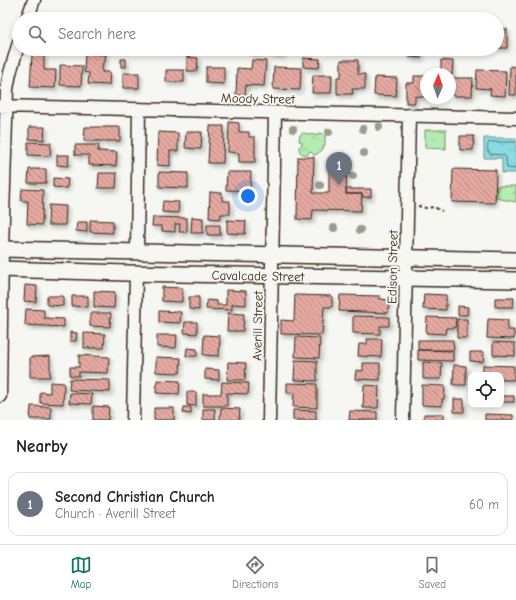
<!DOCTYPE html>
<meta charset="utf-8">
<style>
:root{--surface:#fff;--page:#f2f2f2;--text:#222;--muted:#767676;--line:#e0e0e0;--accent:#0f766e}
body{margin:0;font-family:"Comic Neue",sans-serif;background:var(--page);color:var(--text)}
.controls{position:absolute;right:12px;bottom:12px;display:grid;overflow:hidden;border-radius:8px;box-shadow:0 2px 6px #0003}
.controls button{width:36px;height:36px;display:grid;place-items:center;padding:0;border:0;border-bottom:1px solid var(--line);background:var(--surface);color:var(--text);font:20px sans-serif}
.compass{position:absolute;left:420px;top:68px;width:36px;height:36px;border-radius:50%;background:var(--surface);box-shadow:0 2px 6px #0003;rotate:2deg}
.you{position:absolute;left:248px;top:196px;width:14px;height:14px;margin:-10px;border:3px solid #fff;border-radius:50%;background:#1a73e8;box-shadow:0 0 0 6px #1a73e833}
.badge{display:grid;place-items:center;width:26px;height:26px;border-radius:50%;background:var(--accent);color:#fff;font-size:13px;font-weight:700}
.pin{position:absolute;translate:-50% -33px;filter:drop-shadow(0 1px 2px #0008)}
.pin::after{content:'';position:absolute;top:21px;width:14px;height:12px;background:inherit;clip-path:polygon(0 0,100% 0,50% 100%)}
.list{margin:0;padding:0;list-style:none}
h2{display:flex;justify-content:space-between;align-items:center;height:52px;margin:0;padding:0 16px;font-size:17px}
h2 small{font-size:13px;font-weight:400;color:var(--muted)}
.list li{display:grid;grid-template-columns:26px 1fr auto;gap:12px;align-items:center;box-sizing:border-box;height:64px;margin:0 8px 8px;padding:0 8px;border:1px solid var(--line);border-radius:12px}
.list b{display:block;font-size:15px;white-space:nowrap}
.list p{margin:0;font-size:13px;white-space:nowrap;color:var(--muted)}
.list em{font-size:13px;font-style:normal;color:var(--muted)}
.icon{flex:none;width:22px;height:22px;fill:none;stroke:currentColor;stroke-width:2;stroke-linecap:round;stroke-linejoin:round}
.map{position:relative;flex:none;width:516px;height:420px;overflow:hidden}
.search{position:absolute;background:var(--surface);box-shadow:0 2px 6px #0003;left:12px;right:12px;top:12px;height:44px;display:flex;align-items:center;gap:10px;box-sizing:border-box;padding:0 14px;border-radius:22px;color:var(--muted);font-size:15px}
.sheet{height:124px;background:var(--surface)}
nav{display:flex;justify-content:space-around;align-items:center;box-sizing:border-box;height:56px;border-top:1px solid var(--line);background:var(--surface);font-size:11px;color:var(--muted)}
nav a{display:grid;justify-items:center;gap:2px}
nav .on{color:var(--accent)}
.map>svg:first-child{display:block}
</style>
<div class="map">
<svg width="516" height="420" viewBox="0 0 516 420">
<defs>
<pattern id="park-crowns" width="20" height="18" patternUnits="userSpaceOnUse"><rect width="20" height="18" fill="#b3edb1"/><path d="M2 6a3 3 0 1 1 6 0M12 15a3 3 0 1 1 6 0" fill="none" stroke="#9bcb98"/></pattern>
<pattern id="water-ripples" width="26" height="14" patternUnits="userSpaceOnUse"><rect width="26" height="14" fill="#8adbe3"/><path d="M2 4q2-2 4 0t4 0M15 11q2-2 4 0t4 0" fill="none" stroke="#78bcc2"/></pattern>
<pattern id="building-back-hatch" width="6" height="6" patternUnits="userSpaceOnUse"><rect width="6" height="6" fill="#e4aaa1"/><path d="M-1 5l2 2M0 0l6 6M5-1l2 2" fill="none" stroke="#ba8b83"/></pattern>
<filter id="shadow"><feDropShadow dx="2" dy="3" stdDeviation="2" flood-color="#0004"/></filter>
</defs>
<rect width="100%" height="100%" fill="#f6f6f2"/>
<filter id="ink" filterUnits="userSpaceOnUse"><feTurbulence type="fractalNoise" baseFrequency=".025" numOctaves="2"/><feDisplacementMap in="SourceGraphic" scale="8" xChannelSelector="R" yChannelSelector="G"/><feConvolveMatrix kernelMatrix="1 2 1 2 8 2 1 2 1" color-interpolation-filters="sRGB"/></filter>
<g filter="url(#ink)">
<path fill="url(#park-crowns)" stroke="#778c68" d="M425,130h21v19l-21,-1z
M303,133l11,2 7,-2 4,3v8l-3,6 -5,4 -3,1 -4,-4 -3,4c-6,-1 -8,-2 -8,-8l3,-2v-3l-3,-1 1,-6z
M497,186h19v16l-20,-4z"/>
<path fill="url(#water-ripples)" stroke="#6a9494" d="M484,138h32v35h-14v-15h-18z"/>
<g fill="none" stroke-linecap="round" stroke-linejoin="round">
<path stroke="#5b716d" stroke-width="1" d="M516,142h-27c-2,3 -2,10 1,12l14,1 2,3 1,10 9,1"/>
</g>
<path fill="url(#building-back-hatch)" stroke="#3b2a1e" filter="url(#shadow)" d="M54,16l15,1v2h-15z
M497,29h10v19h-10z
M85,49h22v2l-22,-1z
M179,49h15v2h-15z
M250,49h16v4h-16z
M269,49h14v6l-14,-1z
M409,49h12v9l-12,-1z
M85,53l21,2 -1,7h-2l-1,10h8l-1,13 -21,-1 1,-11 -5,-1z
M32,54h12v16h12l-1,18 -25,-1z
M187,57l11,1 -1,13h-10z
M303,58l17,1 -1,9 -16,-1z
M121,59h5v8h-5z
M252,60l14,1 -2,25 -18,-1 -1,10h-9l1,-27 14,1z
M341,60h17v14h7v15h-13l1,5h-16v-17h4z
M441,60l12,1 -1,14 -11,-1z
M60,65l22,1 -1,20 -21,-1z
M510,66l6,1v28h-7z
M206,67h18v17l-18,-1z
M274,67l27,1 -1,22 -27,-1z
M166,70h18v12h-18z
M477,70l29,1 -1,25 -15,-1 1,-6 -15,-1z
M123,73h16v15h-16z
M313,75h19l-1,18h-19z
M414,76h12v21l-11,-1v7h-9v-20h8z
M375,77l22,1 -1,18 -22,-1z
M453,78h20l-1,18h-19z
M229,122l10,1v9h10v5h6v25h-16v-9l-11,-1z
M210,126h14l-1,37h-15z
M29,127h16l-1,13 -15,-1z
M85,127h35v14h-36z
M158,132l20,1v18h-8v15l-13,-1z
M186,132h16l-1,17 -16,-1z
M460,136h14l-1,14h-13z
M28,142l23,1 -1,13 -22,-1z
M75,145h24l-1,6 19,1 -1,14 -27,-1v-10h-14z
M57,155h12l-1,11 -11,-1z
M298,157h16l-1,36h16v-32h18l-1,33h16l-1,17 -48,-1 -1,10 -15,-1z
M29,169h17v14h-18z
M453,169l43,1 -1,33 -43,-1z
M159,172l29,1v15l-29,-1z
M227,172h24l-1,19 -24,-1z
M99,173h18l-1,15h-18z
M53,178l15,1 -1,9 -14,-1z
M22,189l21,1 -1,35 -15,-1 1,-23h-7z
M346,189h25v8h-9v-3h-16z
M210,192l12,1v8h8v13h-9l-1,5 -11,-1z
M163,201l16,1 -1,11 -16,-1z
M49,205l17,1 -1,19h-17z
M153,217l34,1v14h-8l1,-8h-5v8l-13,-1v-5h-10z
M192,217l11,1v15h-12z
M90,220l23,1v12l-23,-1z
M227,220l19,1 -1,13 -18,-1z
M77,222h10v10l-11,-1z
M207,225h13v10h-13z
M25,285l12,1 -1,16 -12,-1z
M162,287l20,1v14l-20,-1z
M226,290l20,1v14l-14,-1v6l-26,-1 1,-9 10,1v4h9z
M94,291l21,1 -1,16 -20,-1z
M424,294l22,1v15l-23,-1z
M295,295l37,1v11h-8l-2,28 -41,-1v-14l13,1z
M340,295l40,1v3l9,1 -1,13 -49,-2z
M47,296h16v10l-16,-1z
M72,296h16v11l-16,-1z
M189,297h10v13l-10,-1z
M495,298h19l-1,9h-18z
M458,306l10,1 -1,8h-9z
M26,309l18,1v8l20,1v8l-39,-2z
M159,311l22,1 -1,11 -21,-1z
M90,313h21l-1,14 -20,-1z
M228,313l16,1 -1,17h-16z
M353,316l36,1v9h-9v8l-27,-1z
M427,317l29,1 -1,10h-9l-1,6 -19,-1z
M457,319h10v19h-10z
M488,319l20,1 -1,10h7v9l-27,-1z
M185,322h12v12l-13,-1z
M70,332l7,1 -1,8h-6z
M84,333l21,1 -1,14h-20z
M157,335h20l-1,13 -19,-1z
M204,335l16,1 -1,20 -16,-1z
M296,337l24,1 -1,20 -24,-1z
M367,339h15l-1,18 -23,-1 1,-12h8z
M418,340h35l1,10h-36z
M493,342l22,1v13l-22,-1z
M187,348l10,1v7h-11z
M418,350l35,1v10l-35,-1z
M470,352h14l-1,10 -13,-1z
M79,355l30,2 -1,16 -29,-1v4h-9v-9h9z
M50,356v21h-20v-20z
M156,357l25,1 -1,15 -24,-1z
M295,360l22,1v20l-23,-1z
M228,362l18,1 -1,17h-18z
M423,362l19,1 -1,16h-18z
M363,363h17v17l-25,-1 1,-9 7,1z
M454,365l12,1v19h-13z
M483,365l31,1v14h-13v-5h-18z
M205,369l14,1v10l-14,-1z
M70,379l40,1v12l-41,-2z
M157,380l23,1 -1,13 -23,-1z
M50,382l14,1 -1,21 -23,-1v-11l10,1z
M222,382l27,1 -1,11 -21,-1v13h-24v-12h18z
M287,383l30,1v24l-24,-1 1,-14h-7z
M364,385l15,1 -1,22h-15z
M422,385l23,1 -1,13h-2v7l-20,-1z
M187,392h9v14l-9,-1z
M70,393l22,1 -1,10 -22,-1z
M501,396h13v6h-13z
M454,399h10v13h-10z
M31,406l20,1v12h-21z
M93,406l16,1 -1,13h-15z
M184,407h7v7l-8,-1z
M154,408h20v12h-20z
M221,408l19,1 -1,11h-19z
M203,409h12v11h-12z
M293,410l23,1v9h-23z
M350,411l27,1v8h-28z
M424,414h20v6h-20z
M485,414l28,1v5h-28z"/>
<g fill="none" stroke-linecap="round" stroke-linejoin="round">
<defs>
<path id="minor" d="M27,19l7,-19
M0,106l516,12
M137,251l2,-142
M0,396l2,-147 5,-160 3,-16 9,-31
M133,420l3,-147
M269,420l6,-307
M403,420l6,-305"/>
<g id="major">
<path d="M0,249l516,11"/>
<path id="s1" d="M0,269l126,4 390,7"/>
</g>
</defs>
<use href="#minor" stroke="#3b2a1e" stroke-width="15"/>
<use href="#major" stroke="#3b2a1e" stroke-width="18"/>
<path stroke="#3b2a1e" stroke-width="2" stroke-dasharray="3 3" stroke-linecap="butt" d="M418,206l8,2 8,-1 8,4"/>
<use href="#minor" stroke="#f6f6f2" stroke-width="12"/>
<use href="#major" stroke="#f6f6f2" stroke-width="15"/>
</g>
<g fill="#9c9b8d">
<circle cx="379" cy="127" r="4"/>
<circle cx="293" cy="129" r="4"/>
<circle cx="363" cy="129" r="4"/>
<circle cx="329" cy="132" r="4"/>
<circle cx="364" cy="153" r="4"/>
<circle cx="353" cy="176" r="4"/>
<circle cx="320" cy="185" r="4"/>
<circle cx="334" cy="228" r="4"/>
<circle cx="360" cy="230" r="4"/>
</g>
</g>
<g text-anchor="middle" stroke-width="4" stroke-linejoin="round" paint-order="stroke">
<g font-size="13" fill="#3b2a1e" stroke="#f6f6f2">
<text transform="translate(258 98) rotate(1)" y="5">Moody Street</text>
<text transform="translate(392 267) rotate(-89)" y="5">Edison Street</text>
<text dy="5" stroke="none"><textPath href="#s1" startOffset="258">Cavalcade Street</textPath></text>
<text transform="translate(257 326) rotate(-89)" y="5">Averill Street</text>
</g>
</g>
</svg>
<div class="controls">
<button><svg class="icon" aria-label="locate" viewBox="0 0 24 24"><circle cx="12" cy="12" r="6"/><path d="M12 2v4M12 18v4M2 12h4M18 12h4"/></svg></button>
</div>
<svg class="compass" viewBox="-18 -18 36 36"><path d="M0-13l5 13h-10z" fill="#e53935"/><path d="M0 13l5-13h-10z" fill="#767676"/></svg>
<div class="you"></div>
<div class="pin badge" style="left:339px;top:185px;background:#6b7280">1</div>
<div class="search"><svg class="icon" aria-label="search" viewBox="0 0 24 24"><circle cx="10" cy="10" r="6"/><path d="M15 15l6 6"/></svg>Search here</div>
</div>
<section class="sheet">
<h2>Nearby<small></small></h2>
<ul class="list">
<li><span class="badge" style="background:#6b7280">1</span><div><b>Second Christian Church</b><p>Church · Averill Street</p></div><em>60 m</em></li>
</ul>
</section>
<nav>
<a class="on"><svg class="icon" aria-label="map" viewBox="0 0 24 24"><path d="M3 6l6-2 6 2 6-2v14l-6 2-6-2-6 2zM9 4v14M15 6v14"/></svg>Map</a>
<a><svg class="icon" aria-label="directions" viewBox="0 0 24 24"><path d="M12 3l9 9-9 9-9-9zM9 14v-3h6M13 9l2 2-2 2"/></svg>Directions</a>
<a><svg class="icon" aria-label="saved" viewBox="0 0 24 24"><path d="M7 4h10v16l-5-4-5 4z"/></svg>Saved</a>
</nav>
